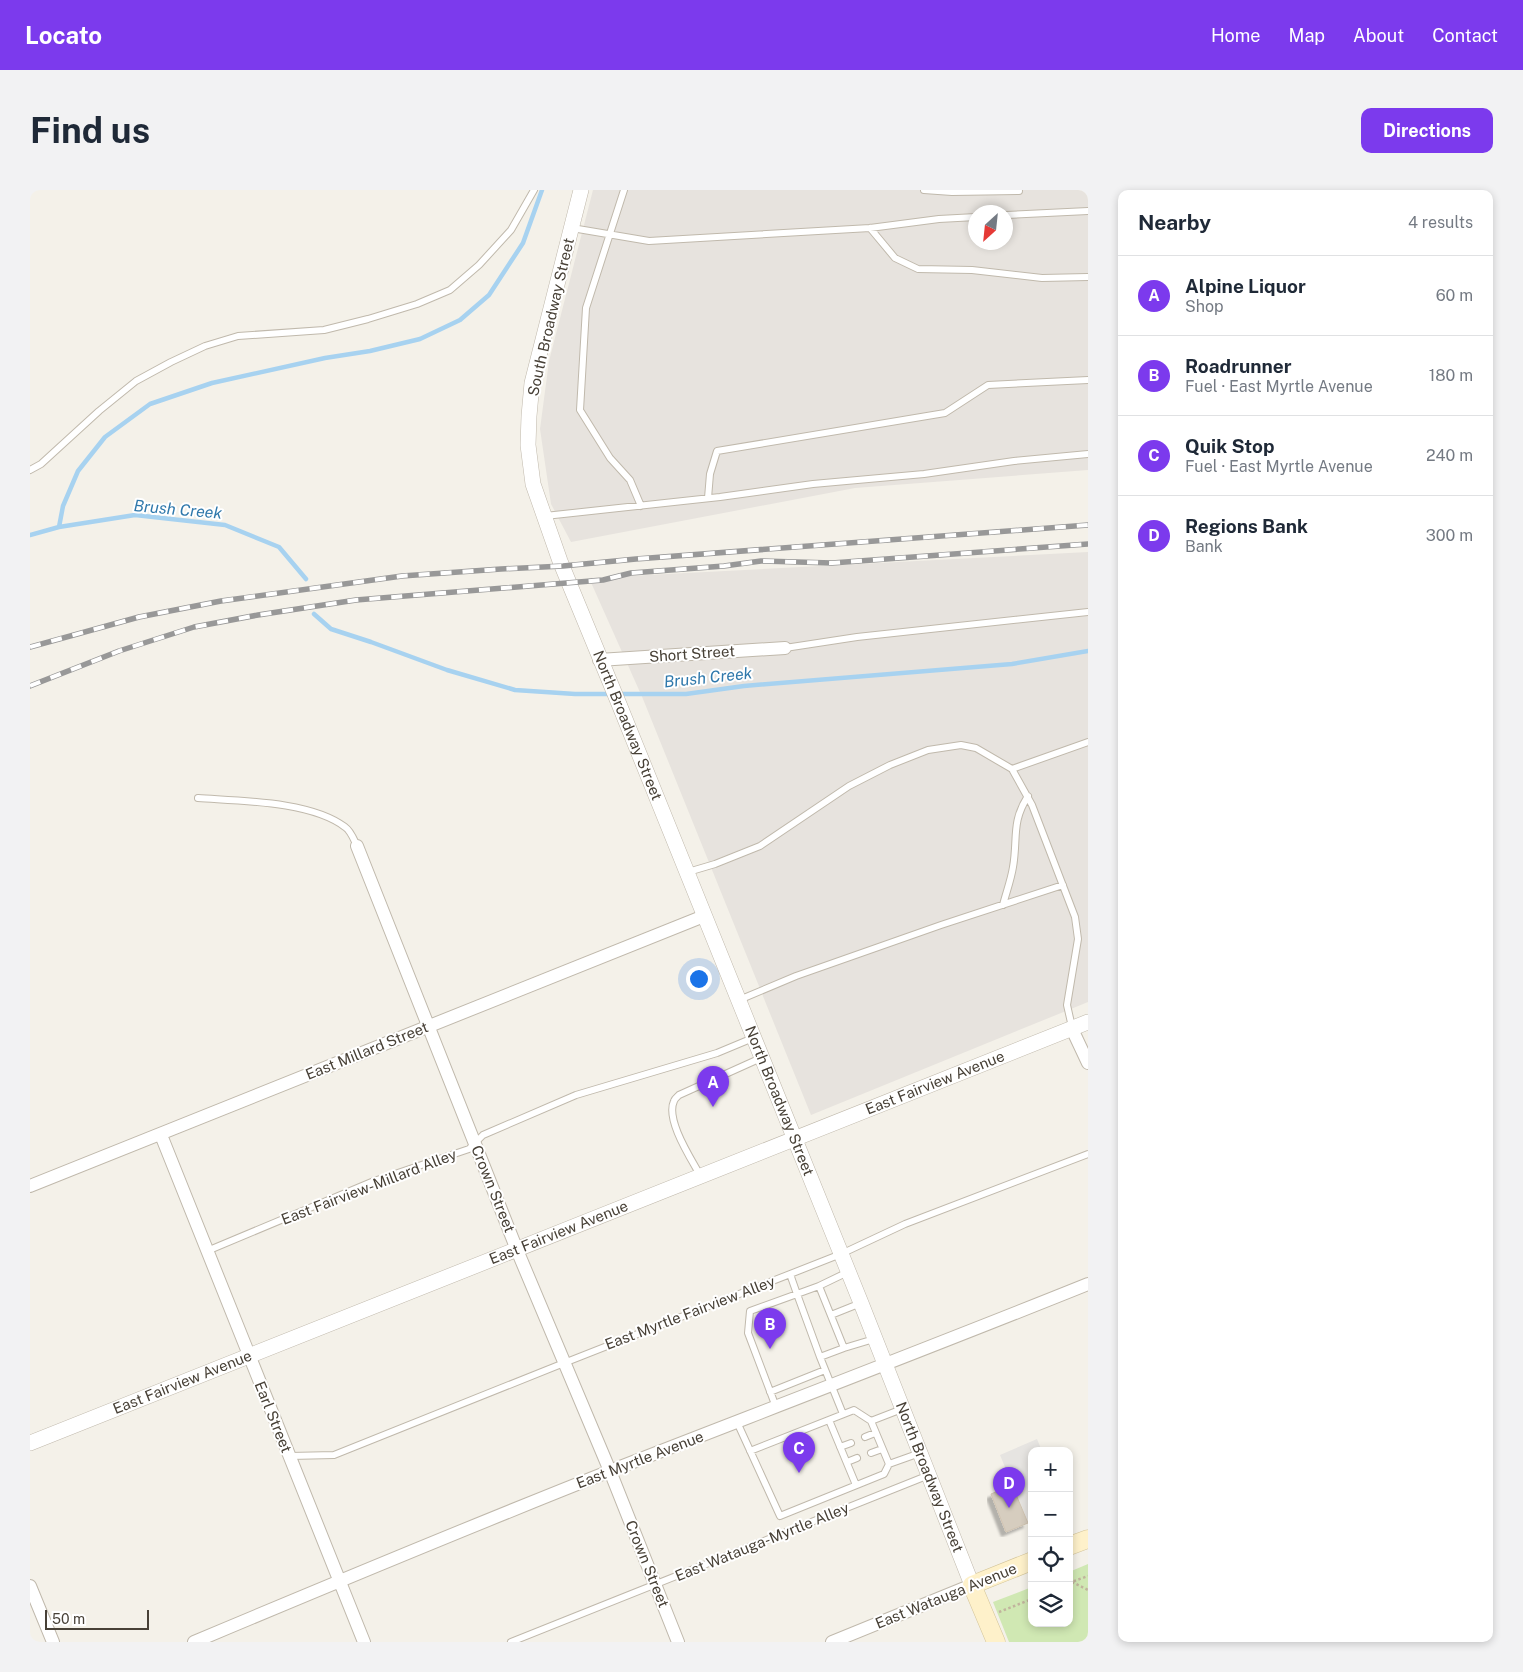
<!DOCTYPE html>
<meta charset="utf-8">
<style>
:root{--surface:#fff;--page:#f2f2f3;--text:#1f2937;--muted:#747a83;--line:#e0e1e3;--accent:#7c3aed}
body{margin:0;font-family:"Public Sans",sans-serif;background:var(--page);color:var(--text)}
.controls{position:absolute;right:15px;bottom:15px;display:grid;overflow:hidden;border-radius:10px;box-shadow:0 2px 8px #0003}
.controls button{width:45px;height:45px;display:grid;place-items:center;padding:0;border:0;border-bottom:1px solid var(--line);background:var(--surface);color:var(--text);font:25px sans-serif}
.compass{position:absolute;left:938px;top:15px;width:45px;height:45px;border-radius:50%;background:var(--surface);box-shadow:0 2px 8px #0003;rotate:207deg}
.scale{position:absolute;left:15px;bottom:12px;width:104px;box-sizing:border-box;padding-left:5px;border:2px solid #484137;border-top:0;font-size:14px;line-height:18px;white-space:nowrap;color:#484137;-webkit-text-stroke:4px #fff;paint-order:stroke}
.you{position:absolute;left:668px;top:788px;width:18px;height:18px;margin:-12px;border:4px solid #fff;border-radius:50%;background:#1a73e8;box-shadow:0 0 0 8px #1a73e833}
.badge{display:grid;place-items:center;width:32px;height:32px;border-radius:50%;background:var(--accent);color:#fff;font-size:16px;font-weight:700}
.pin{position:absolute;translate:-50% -41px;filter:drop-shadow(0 1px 2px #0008)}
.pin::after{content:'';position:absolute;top:26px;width:18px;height:15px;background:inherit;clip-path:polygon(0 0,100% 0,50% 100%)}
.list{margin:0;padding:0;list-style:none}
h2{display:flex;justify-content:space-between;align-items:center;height:65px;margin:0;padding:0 20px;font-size:21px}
h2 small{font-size:16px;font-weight:400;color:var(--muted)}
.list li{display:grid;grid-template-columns:32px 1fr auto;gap:15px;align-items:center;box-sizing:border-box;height:80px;padding:0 20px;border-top:1px solid var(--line)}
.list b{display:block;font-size:19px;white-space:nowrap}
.list p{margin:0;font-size:16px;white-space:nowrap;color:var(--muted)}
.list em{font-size:16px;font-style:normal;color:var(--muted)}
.icon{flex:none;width:28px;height:28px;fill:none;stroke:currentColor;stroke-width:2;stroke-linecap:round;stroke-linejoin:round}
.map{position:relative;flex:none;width:1058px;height:1452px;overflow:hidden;border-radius:10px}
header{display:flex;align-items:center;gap:30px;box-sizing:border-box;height:70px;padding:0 25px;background:var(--accent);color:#fff}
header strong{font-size:24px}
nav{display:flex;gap:28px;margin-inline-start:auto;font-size:18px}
.intro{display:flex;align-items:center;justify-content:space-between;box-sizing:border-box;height:120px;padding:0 30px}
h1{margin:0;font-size:35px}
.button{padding:12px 22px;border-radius:10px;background:var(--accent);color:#fff;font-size:18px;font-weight:700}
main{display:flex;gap:30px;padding:0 30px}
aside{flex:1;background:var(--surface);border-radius:10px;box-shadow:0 2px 8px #0003}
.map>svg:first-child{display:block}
</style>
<header>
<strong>Locato</strong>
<nav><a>Home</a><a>Map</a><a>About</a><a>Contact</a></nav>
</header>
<div class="intro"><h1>Find us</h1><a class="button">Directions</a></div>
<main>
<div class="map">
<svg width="1058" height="1452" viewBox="0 0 1058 1452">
<defs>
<filter id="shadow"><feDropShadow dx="-4.5" dy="4.5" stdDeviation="1" flood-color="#0004"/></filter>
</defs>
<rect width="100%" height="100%" fill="#f4f1e9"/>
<path fill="#e7e3de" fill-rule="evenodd" d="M563,0h495v280l-233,18 -284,54 -20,-38 -11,-75 9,-68zM946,22h30v30h-30z
M1058,362v450l-277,113 -168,-416 -54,-121z"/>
<path fill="#d0e8b3" d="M1058,1374v78h-79l-16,-40 39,-15v36h37v-51z"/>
<path fill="#e6e4e1" d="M1007,1249l5,12h-10v81l-32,-77z"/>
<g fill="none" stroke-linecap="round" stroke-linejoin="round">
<path stroke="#a7d2f0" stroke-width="4.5" d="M29,337l4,-21 15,-35 27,-34 45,-33 62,-21 113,-25 45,-7 50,-12 40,-19 29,-25 34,-52 19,-53
M0,345l29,-8 76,-12 90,10 54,22 27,32
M284,424l17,15 40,13 76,28 68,20 60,4h37
M589,504h67l58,-8 268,-22 76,-13"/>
</g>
<path fill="#d6cdbf" stroke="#d1c4b2" filter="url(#shadow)" d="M982,1295l16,38 -22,9 -15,-38z"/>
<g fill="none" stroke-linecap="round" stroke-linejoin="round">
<defs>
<path id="service" d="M594,0l-38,118 -6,102 30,48 20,22 11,26
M894,0l28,2 67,-1
M976,25l82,-4
M542,38l77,13 221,-13 69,-9 37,-2
M840,38l25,30 23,11 54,1 70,8 46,-1
M0,280l11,-6 58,-53 37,-30 35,-19 34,-16 33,-10 86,-6 44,-11 49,-15 33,-14 29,-25 32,-35 23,-40
M678,308l2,-24 7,-23 228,-38 43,-28 100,-5
M515,326l175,-19 93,-13 111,-10 90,-13 74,-7
M755,458l72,-11 231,-25
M982,579l76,-27
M168,608c42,3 113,3 147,29 6,4 9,13 12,19
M658,682l27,-8 45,-18 89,-60 41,-21 38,-15 33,-5 15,3 36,21 20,36 43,112 3,22 -11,66 5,22
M973,715c3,-12 8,-25 10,-38 5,-28 -2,-45 15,-71
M709,810l57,-24 145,-51 122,-40
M671,987c-9,-17 -36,-57 -27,-76 1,-3 3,-4 5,-6l82,-37
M177,1061l167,-70 95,-32 14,-14 93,-40 141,-42 36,-15
M760,1084l7,20 22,-8
M801,1125l30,-12
M814,1158l30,-9
M790,1167l23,57
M740,1202l55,-22
M746,1217l-28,-74 2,-22 47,-17 23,63 24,-9 -25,-62 29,-14
M872,1219l-31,12 18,43 31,-11
M799,1230l27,65
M707,1232l43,94 104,-42 5,-10
M835,1247l10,-4
M810,1257l11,-4
M720,1261l104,-41 17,11
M841,1263l11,-4
M260,1266l44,-1 230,-92 277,-109 64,-30 183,-70
M817,1272l10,-4
M481,1452l418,-167"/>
<path id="minor" d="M569,470l186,-12
M327,656l160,404 93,221 68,171
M1042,839l16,34
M131,945l203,507
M0,996l674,-270
M0,1396l23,56
M164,1452c138,-58 277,-116 416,-171 159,-62 319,-123 478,-187
M802,1452l140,-57"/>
<g id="tertiary">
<path id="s1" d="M551,0l-49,193 -3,33 -1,29 5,39 27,77 59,143 242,599 111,282"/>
<path id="s2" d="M0,1253l1058,-421"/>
</g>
<path id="secondary" d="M1039,1356l19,-7
M966,1452l-24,-57 60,-24"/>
</defs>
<use href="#service" stroke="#c0b9ac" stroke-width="8"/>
<use href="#minor" stroke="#c0b9ac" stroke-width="14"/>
<use href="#tertiary" stroke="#c0b9ac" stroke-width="16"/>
<use href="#secondary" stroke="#d3c499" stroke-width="19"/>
<path stroke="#c1b49d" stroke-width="2.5" stroke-dasharray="2.5 2.5" stroke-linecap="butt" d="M1042,1392l16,8
M1039,1393l19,-7
M969,1422l33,-13"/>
<use href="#service" stroke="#fff" stroke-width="6"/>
<use href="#minor" stroke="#fff" stroke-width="12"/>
<use href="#tertiary" stroke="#fff" stroke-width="15"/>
<use href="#secondary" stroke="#fef1ca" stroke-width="18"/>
<defs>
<path id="rail" d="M0,457l109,-30 82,-16 181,-25 99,-7 62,-3 73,-7 452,-34
M0,496l89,-35 75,-24 64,-12 98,-15 247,-20 28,-7 93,-7 37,-5 71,2 256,-19"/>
</defs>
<use href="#rail" stroke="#989898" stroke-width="5.5"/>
<use href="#rail" stroke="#fff" stroke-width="4" stroke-dasharray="11" stroke-linecap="butt"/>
</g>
<g text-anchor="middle" stroke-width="4" stroke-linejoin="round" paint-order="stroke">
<g font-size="15" fill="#484137" stroke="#fff">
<text transform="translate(521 127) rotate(-77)" y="5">South Broadway Street</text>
<text transform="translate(662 464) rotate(-4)" y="5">Short Street</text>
<text dy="5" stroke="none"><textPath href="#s1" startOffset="560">North Broadway Street</textPath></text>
<text transform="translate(337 861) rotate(-22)" y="5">East Millard Street</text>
<text dy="5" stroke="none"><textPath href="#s2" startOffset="974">East Fairview Avenue</textPath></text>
<text dy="5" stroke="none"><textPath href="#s1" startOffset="965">North Broadway Street</textPath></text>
<text transform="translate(339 997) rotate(-21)" y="5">East Fairview-Millard Alley</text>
<text transform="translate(463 999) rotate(68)" y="5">Crown Street</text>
<text dy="5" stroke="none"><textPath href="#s2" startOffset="569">East Fairview Avenue</textPath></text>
<text transform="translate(660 1123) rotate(-21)" y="5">East Myrtle Fairview Alley</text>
<text dy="5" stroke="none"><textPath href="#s2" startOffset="164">East Fairview Avenue</textPath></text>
<text transform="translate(243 1227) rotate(68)" y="5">Earl Street</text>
<text transform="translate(610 1270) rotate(-21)" y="5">East Myrtle Avenue</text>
<text dy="5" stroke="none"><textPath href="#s1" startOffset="1370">North Broadway Street</textPath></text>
<text transform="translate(732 1352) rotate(-22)" y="5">East Watauga-Myrtle Alley</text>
<text transform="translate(617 1374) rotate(68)" y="5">Crown Street</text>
<text transform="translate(916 1406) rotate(-22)" y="5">East Watauga Avenue</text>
</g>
<g font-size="16" font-style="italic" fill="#2f78ab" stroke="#fff">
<text transform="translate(148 319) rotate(5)" y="6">Brush Creek</text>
<text transform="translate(678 487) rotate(-6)" y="6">Brush Creek</text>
</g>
</g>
</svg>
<div class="controls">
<button>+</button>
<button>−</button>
<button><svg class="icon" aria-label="locate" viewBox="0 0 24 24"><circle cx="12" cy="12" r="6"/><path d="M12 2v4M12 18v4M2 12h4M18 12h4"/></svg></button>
<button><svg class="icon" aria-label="layers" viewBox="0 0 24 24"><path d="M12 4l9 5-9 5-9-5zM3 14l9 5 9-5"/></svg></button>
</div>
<svg class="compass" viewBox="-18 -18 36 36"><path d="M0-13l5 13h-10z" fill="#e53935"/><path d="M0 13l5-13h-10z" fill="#747a83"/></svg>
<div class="scale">50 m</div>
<div class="you"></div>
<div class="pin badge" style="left:683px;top:917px">A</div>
<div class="pin badge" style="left:740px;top:1159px">B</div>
<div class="pin badge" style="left:769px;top:1283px">C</div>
<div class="pin badge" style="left:979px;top:1318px">D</div>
</div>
<aside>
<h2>Nearby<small>4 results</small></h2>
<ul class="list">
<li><span class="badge">A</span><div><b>Alpine Liquor</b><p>Shop</p></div><em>60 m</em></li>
<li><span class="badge">B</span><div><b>Roadrunner</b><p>Fuel · East Myrtle Avenue</p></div><em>180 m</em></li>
<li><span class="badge">C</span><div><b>Quik Stop</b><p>Fuel · East Myrtle Avenue</p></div><em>240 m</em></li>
<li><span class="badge">D</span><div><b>Regions Bank</b><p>Bank</p></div><em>300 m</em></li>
</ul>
</aside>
</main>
